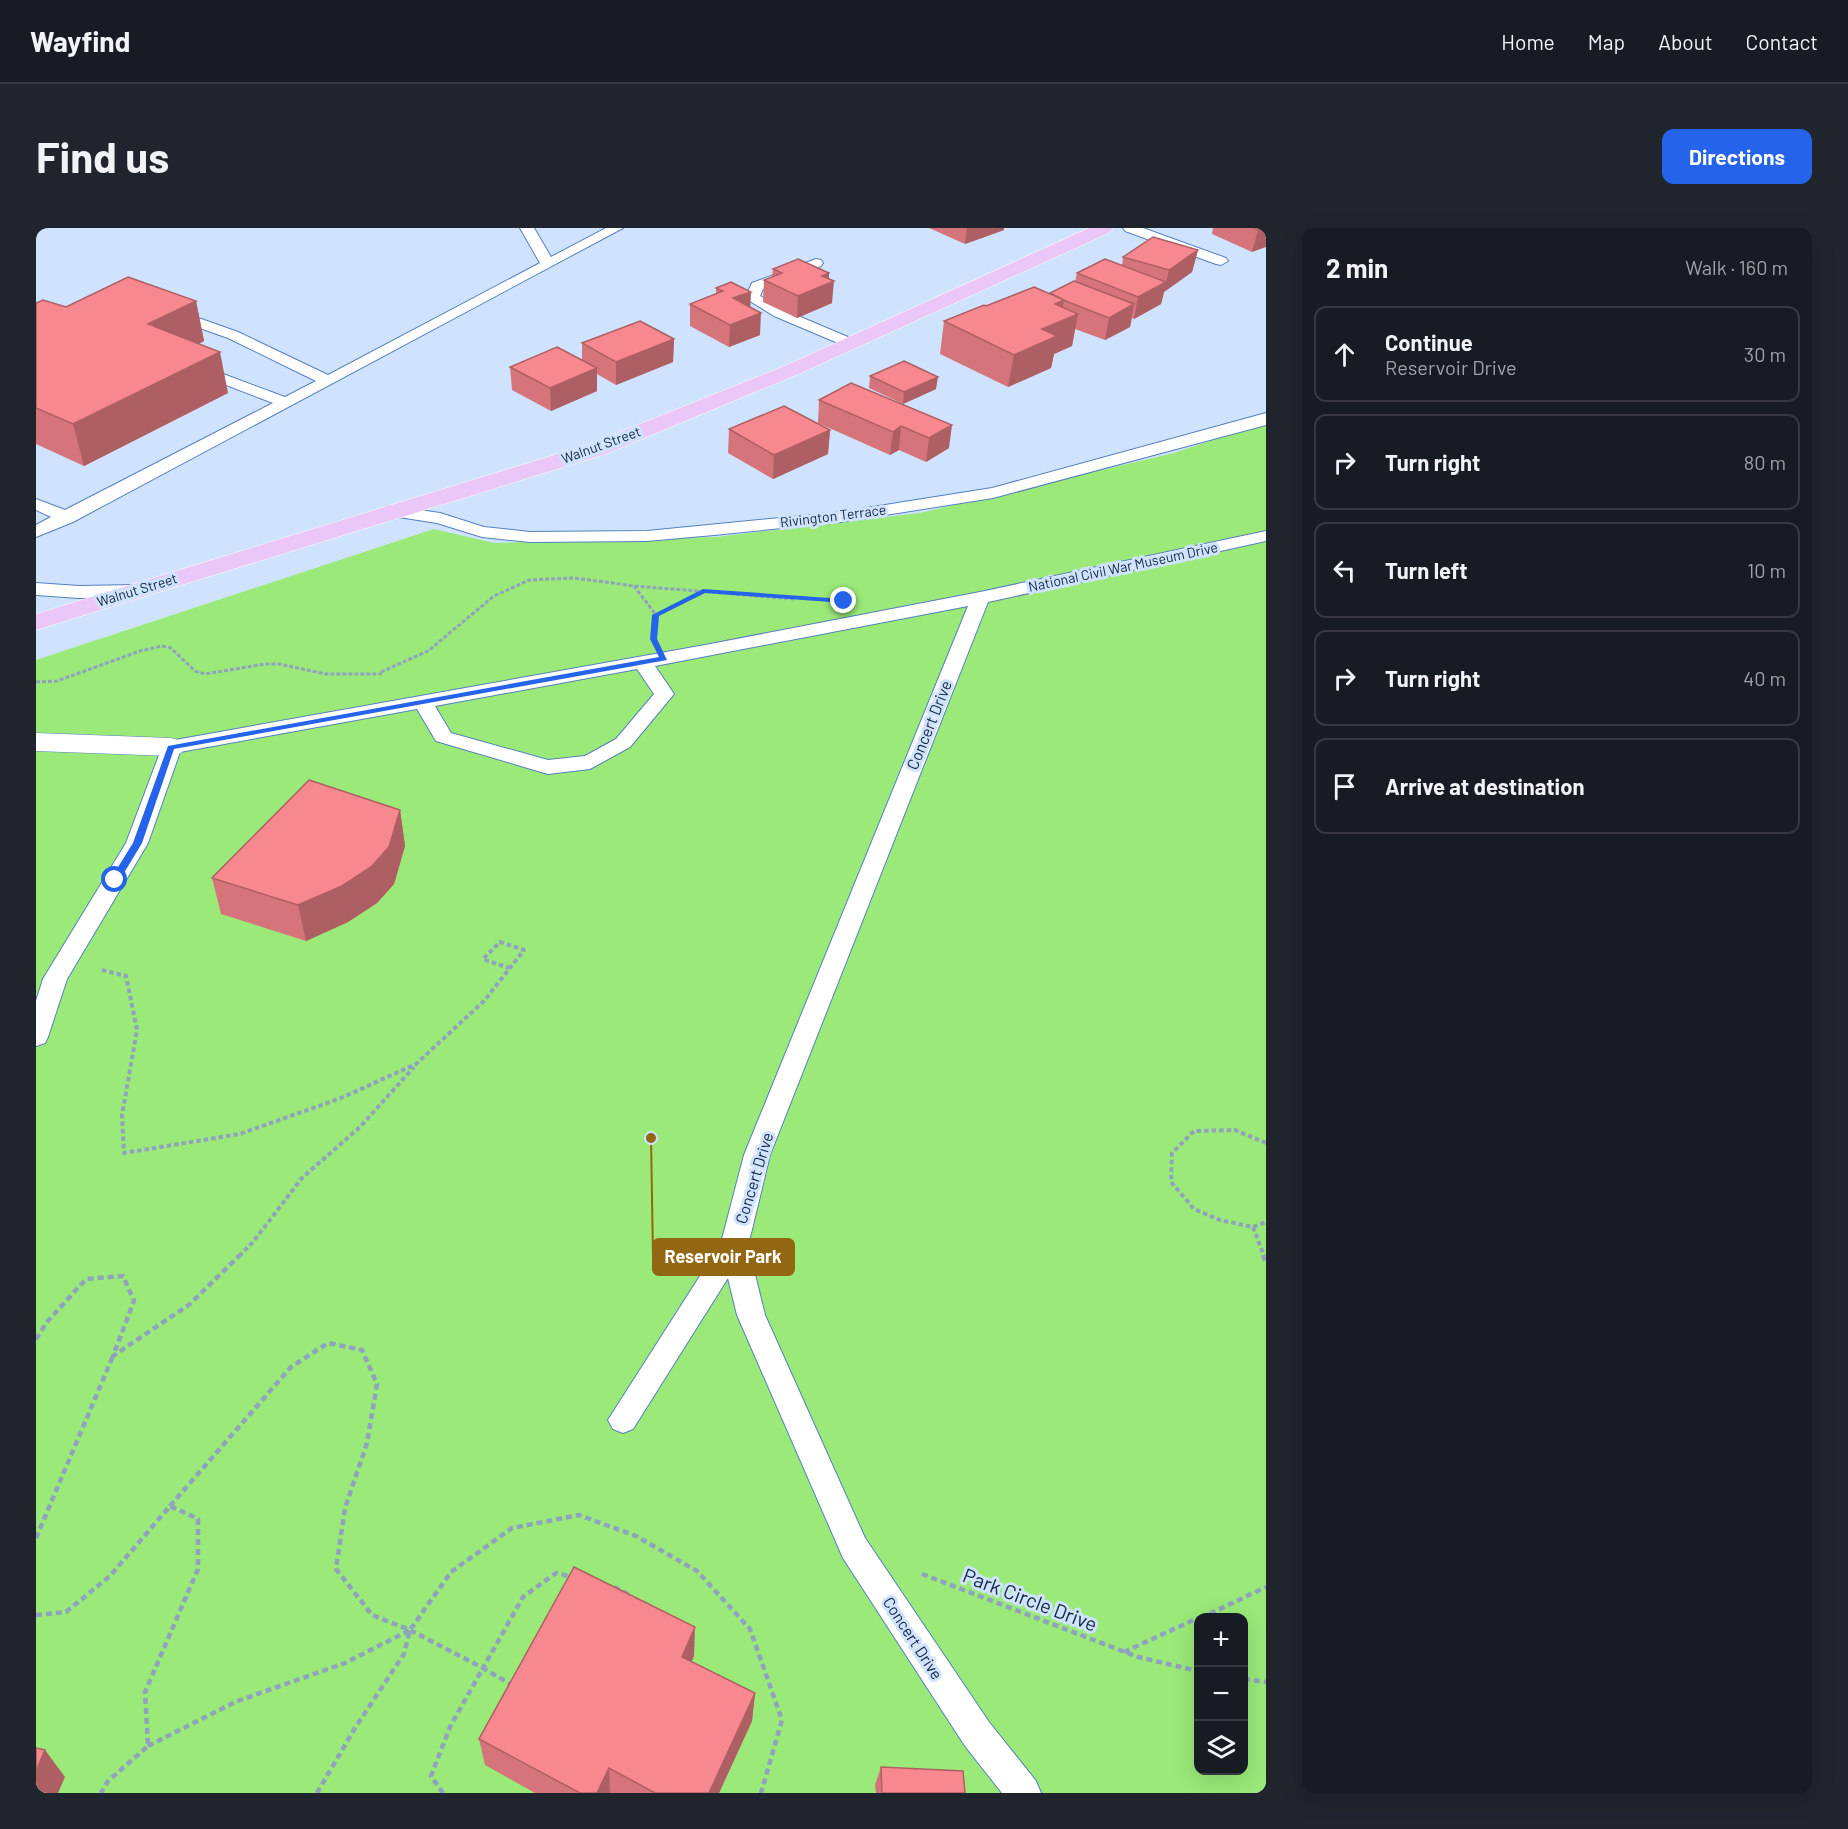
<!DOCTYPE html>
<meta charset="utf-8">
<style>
:root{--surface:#171b24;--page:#20242c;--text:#f1f3f6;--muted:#9ea1a6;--line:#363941;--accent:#2563eb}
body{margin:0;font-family:Barlow,sans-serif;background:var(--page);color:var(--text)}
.controls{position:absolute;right:18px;bottom:18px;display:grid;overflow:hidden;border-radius:12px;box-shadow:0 6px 24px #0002}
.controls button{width:54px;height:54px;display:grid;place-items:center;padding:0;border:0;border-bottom:2px solid var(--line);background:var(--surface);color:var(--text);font:30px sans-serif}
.stop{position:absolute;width:18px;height:18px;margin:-14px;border:4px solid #2563eb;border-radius:50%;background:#fff}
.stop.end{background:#2563eb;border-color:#fff;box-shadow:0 2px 6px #0008}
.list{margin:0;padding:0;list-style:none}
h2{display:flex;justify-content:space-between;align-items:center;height:78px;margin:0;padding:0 24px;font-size:26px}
h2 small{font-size:20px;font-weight:400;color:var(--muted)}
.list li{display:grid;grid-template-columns:39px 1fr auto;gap:18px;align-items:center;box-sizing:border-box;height:96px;margin:0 12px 12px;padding:0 12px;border:2px solid var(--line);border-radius:12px}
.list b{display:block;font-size:22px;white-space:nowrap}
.list p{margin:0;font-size:20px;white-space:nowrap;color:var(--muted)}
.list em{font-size:20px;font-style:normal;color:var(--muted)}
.icon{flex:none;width:33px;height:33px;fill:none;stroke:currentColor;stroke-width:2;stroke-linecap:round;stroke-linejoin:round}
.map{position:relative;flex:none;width:1230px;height:1565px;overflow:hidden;border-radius:12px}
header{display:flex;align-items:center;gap:36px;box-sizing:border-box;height:84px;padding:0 30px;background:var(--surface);border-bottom:2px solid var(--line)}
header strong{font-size:28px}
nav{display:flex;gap:33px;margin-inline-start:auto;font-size:21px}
.intro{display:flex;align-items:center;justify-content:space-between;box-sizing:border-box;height:144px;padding:0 36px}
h1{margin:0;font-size:42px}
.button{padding:15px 27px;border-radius:12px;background:var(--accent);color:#fff;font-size:21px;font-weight:700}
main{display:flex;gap:36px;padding:0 36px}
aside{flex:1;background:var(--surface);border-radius:12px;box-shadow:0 6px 24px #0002}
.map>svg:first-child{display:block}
</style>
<header>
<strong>Wayfind</strong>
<nav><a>Home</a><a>Map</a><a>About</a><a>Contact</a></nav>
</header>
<div class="intro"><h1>Find us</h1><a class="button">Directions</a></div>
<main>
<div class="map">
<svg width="1230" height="1565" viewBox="0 0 1230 1565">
<rect width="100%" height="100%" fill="#cfe3ff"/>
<path fill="#9ae979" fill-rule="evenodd" d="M1230,194v1371h-1230v-1133l398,-131 60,14 222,-6 204,-24 254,-60zM1162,1390h46v152h-46z"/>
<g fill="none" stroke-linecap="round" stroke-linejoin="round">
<defs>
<path id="service" d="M484,0h14l17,29 55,-29h17l-550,294 -37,15v-12l15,-8 -15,-7v-11l29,11 208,-107 -68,-26 -3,-3 3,-3h10l70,26 31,-16 -88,-43 -62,-22 -2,-3 2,-3h10l62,22 90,43 212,-112z
M1087,0h20l83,30 2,3 -7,4 -5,-1 -91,-33z
M780,31l5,1 2,3 -2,3 -58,23 -3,7 24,14 71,30 3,3 -3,3h-10l-71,-30 -29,-18 7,-15z
M1230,185v12l-273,73 -152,24 -127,13 -67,6 -117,1 -48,-5 -45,-14 -51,-8 -3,-4 3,-4 6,-1 48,7 44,14 46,5 117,-1 194,-19 151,-24z
M1230,303v10l-278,61 -218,553 -22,91 17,69 100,223 124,184 47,59 5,12h-39l-37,-47 -122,-188 -106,-243 -9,-37 -95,151 -10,4 -10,-4 -5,-9 113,-177 23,-88 224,-549 -313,60 19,28 -44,53 -40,22 -42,5 -112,-33 -19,-32 -237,43 -32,91 -81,136 -19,58 -3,6 -9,3v-45l7,-22 83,-136 38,-101 541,-97 275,-53zM601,441l17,25 -38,45 -31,17 -37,4 -97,-27 -16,-27z
M0,355l43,3 57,-1 6,2 3,4 -3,4 -6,2 -57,1 -43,-3z"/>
<path id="minor" d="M0,505l135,5 10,3 4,6 -4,6 -10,3 -135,-5z"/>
<path id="primary" d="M1053,0h24l-2,4 -310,141 -195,81 -570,176v-16l554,-170 197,-79z"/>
</defs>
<use href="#service" stroke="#5480bf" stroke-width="2"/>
<use href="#minor" stroke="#5480bf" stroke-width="1"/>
<use href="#primary" stroke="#fff" stroke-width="1"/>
<path stroke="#8fa3be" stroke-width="3" stroke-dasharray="4 2" stroke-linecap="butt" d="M598,358l22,29 -2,13
M620,387l47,-24
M345,444l47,-21 66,-55 35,-16 45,-2 61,8 160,13
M0,454l21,-1 83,-30 22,-5 9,2 24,23 10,3 60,-10h14l47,10h56"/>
<path stroke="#8fa3be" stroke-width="4" stroke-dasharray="4.5 3" stroke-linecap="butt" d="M66,742l24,6 11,54 -15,85 2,38 116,-19 101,-36 75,-34 68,-63 40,-51 -24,-8 -17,17 26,9
M1230,915l-31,-13 -41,1 -22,22 -1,29 23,27 26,11 33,7 13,-5
M1217,999l11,29
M203,1028l14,-14 49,-64 58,-51 54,-60"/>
<path stroke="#8fa3be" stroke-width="4.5" stroke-dasharray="6 4" stroke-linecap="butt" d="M1227,1027l3,8
M0,1111l11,-17 39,-43 37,-3 11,25 -21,55 77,-52 50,-49
M134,1278l121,-139 37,-24 34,7 15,34 -10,59 -22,65 -9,61 36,46 38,15 73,38 40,-71 33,-24 16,4
M0,1310l77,-182
M886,1346l216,83 60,14
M578,1359l18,9
M0,1387l30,-3 44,-36 60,-70 28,13v50l-53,123 3,54 -40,35 -7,12
M1165,1390l65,-31
M1088,1424l74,-34
M1208,1451l22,3
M112,1518l87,-44 110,-39 65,-33
M281,1565l38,-65 49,-74 6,-24 41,-58 61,-44 67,-13 57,21 61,35 53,58 32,91 -21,73
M407,1565l-12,-17 19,-49 33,-59 29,17"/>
<use href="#service" fill="#fff" fill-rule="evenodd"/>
<use href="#minor" fill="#fff" fill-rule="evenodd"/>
<use href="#primary" fill="#ebc7f8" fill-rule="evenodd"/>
</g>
<path fill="#d5757b" d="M893,0h75v2l-39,14z
M1177,0h53l-14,24 -40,-18z
M1162,22l-6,22 -28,20 -3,12 -27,15 -2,-1 -2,9 -25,13 -30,-11 -3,17 -18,8 -3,14 -43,19 -68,-33 4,-33 42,-15 64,-13 25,-11 2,-9 45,-7 1,-9z
M737,41l56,10 3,24 -35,15 -34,-16 1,-22 8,-3z
M680,60l34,19 10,28 -31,12 -39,-21v-22l26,-10z
M160,73l8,40 -5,3 29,49 -144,73 -48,-22v-141l30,4z
M638,111l-1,23 -57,23 -19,-11v17l-46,20 -39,-21 -2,-23 72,-7v-17z
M834,148l66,13 -33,15 -34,-16z
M815,155l98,65 -23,14 -27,-12 -9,5 -72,-32 1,-23z
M693,201l101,1 -2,24 -55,25 -45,-26z
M364,582l5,36 -11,38 -17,19 -29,19 -42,19 -85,-27 -9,-36z
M658,1428l-3,6 64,31 -3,28 -33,72h-184l-50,-28 -6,-26z
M845,1539l84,26h-89l-1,-8z"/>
<path fill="#ae5f64" d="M931,0h37v2l-39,14z
M1228,0h2v19l-14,5 6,-22z
M1162,22l-6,22 -28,20 -3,12 -27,15 4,-22 28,-15 3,-12z
M793,45v11l5,-3 -2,22 -35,15 1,-22 24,-20z
M715,64l-1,22 -17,-16z
M1028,72l-4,21 18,-7 -6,32 -18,8 -3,14 -43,19 6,-32 28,-26 13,-25z
M160,73l8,40 -47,23 -9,-40z
M1098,76l-4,23 -25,13 4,-22z
M725,85l-1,22 -31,12 1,-22z
M638,111l-1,23 -57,23v-23z
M184,124l8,41 -144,73 -11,-42z
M561,140v23l-46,20 -1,-23z
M902,149l-2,12 -33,15 1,-12z
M916,197l-3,23 -23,14 3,-24z
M865,198l-2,24 -9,5 3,-23z
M794,202l-2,24 -55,25 1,-24z
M364,582l5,36 -11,38 -17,19 -29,19 -42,19 -8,-36z
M659,1399l-1,29 -13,29 1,-28z
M719,1465l-3,28 -33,72h-10z
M9,1522l20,27 -7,16h-22v-22z
M573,1540l1,25h-13z"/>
<path fill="#f8888f" stroke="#ae5f64" stroke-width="1.5" d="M1217,0h11l-6,2z
M1117,9l45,13 -29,20 -46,-13z
M762,31l31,14 -7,3 12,5 -36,15 -34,-16 18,-7 -9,-4z
M1069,31l61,23 -28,15 -61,-24z
M92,49l68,24 -48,23 72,28 -147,72 -37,-16v-105l7,-3 23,7z
M1038,53l60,23 -25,14 -46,-18h1l-14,-7z
M695,54l20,10 -18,6 28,15 -31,12 -40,-21 33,-13 -7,-3z
M998,59l30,13 -9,4 23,10 -36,15 15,7 -43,19 -70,-34 40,-16 2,1z
M604,93l34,18 -58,23 -34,-19z
M521,119l40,21 -47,20 -40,-21z
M868,133l34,16 -34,15 -34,-16z
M815,155l101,42 -23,13 -28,-12 -8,6 -74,-32z
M748,178l46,24 -56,25 -45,-26z
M273,552l91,30 -11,37 -18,20 -29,19 -44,19 -86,-27z
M538,1339l121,60 -13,30 73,36 -46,100h-54l-46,-25 -12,25h-17l-101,-54z
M0,1520l9,2 -9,21z
M845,1539l82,4 2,22h-83z"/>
<path fill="#2563eb" d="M667,361l141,10 4,2 -4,2 -139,-10 -46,23 -2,23 10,21 -493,89 -32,94 -24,40 -8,-3 23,-37 35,-97 491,-89 -9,-18 2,-24z"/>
<g text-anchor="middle" stroke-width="6" stroke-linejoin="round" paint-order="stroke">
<g font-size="14" fill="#142741" stroke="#cfe3ff">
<text transform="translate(565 217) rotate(-20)" y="5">Walnut Street</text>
<text transform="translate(797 288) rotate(-7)" y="5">Rivington Terrace</text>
<text transform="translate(1087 339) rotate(-12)" y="5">National Civil War Museum Drive</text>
<text transform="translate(101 362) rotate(-17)" y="5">Walnut Street</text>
</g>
<g font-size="16" fill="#142741" stroke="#cfe3ff">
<text transform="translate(893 497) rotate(-68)" y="6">Concert Drive</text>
<text transform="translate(718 950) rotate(-73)" y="6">Concert Drive</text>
<text transform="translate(877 1410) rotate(57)" y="6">Concert Drive</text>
</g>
<g font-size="20" fill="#142741" stroke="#cfe3ff">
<text transform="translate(994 1372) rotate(21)" y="7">Park Circle Drive</text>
</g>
</g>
<path fill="none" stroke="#936712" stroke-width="2" d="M615 910L617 1029"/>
<circle fill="#936712" stroke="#cfe3ff" stroke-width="2" cx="615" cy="910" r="6"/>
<rect fill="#936712" stroke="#936712" stroke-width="2" x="617" y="1011" width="141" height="36" rx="6"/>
<g font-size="18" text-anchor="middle" font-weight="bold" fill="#fff">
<text x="687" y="1035">Reservoir Park</text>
</g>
</svg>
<div class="controls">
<button>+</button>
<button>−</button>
<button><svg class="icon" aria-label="layers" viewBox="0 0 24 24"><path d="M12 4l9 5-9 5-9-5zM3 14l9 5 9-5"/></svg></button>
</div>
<div class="stop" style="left:79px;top:652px"></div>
<div class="stop end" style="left:808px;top:373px"></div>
</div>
<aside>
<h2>2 min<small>Walk · 160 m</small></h2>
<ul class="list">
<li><svg class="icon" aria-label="ahead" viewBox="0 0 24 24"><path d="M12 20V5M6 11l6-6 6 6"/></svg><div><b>Continue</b><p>Reservoir Drive</p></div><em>30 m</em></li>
<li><svg class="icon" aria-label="right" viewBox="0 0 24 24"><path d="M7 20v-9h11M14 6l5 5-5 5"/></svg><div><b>Turn right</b></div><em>80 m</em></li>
<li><svg class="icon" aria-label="left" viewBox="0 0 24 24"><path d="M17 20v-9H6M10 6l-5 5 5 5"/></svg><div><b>Turn left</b></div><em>10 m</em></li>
<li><svg class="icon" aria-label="right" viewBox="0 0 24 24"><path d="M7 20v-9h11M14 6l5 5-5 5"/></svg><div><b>Turn right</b></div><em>40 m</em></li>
<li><svg class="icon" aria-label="arrive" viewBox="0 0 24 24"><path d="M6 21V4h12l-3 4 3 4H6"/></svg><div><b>Arrive at destination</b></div></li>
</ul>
</aside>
</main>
